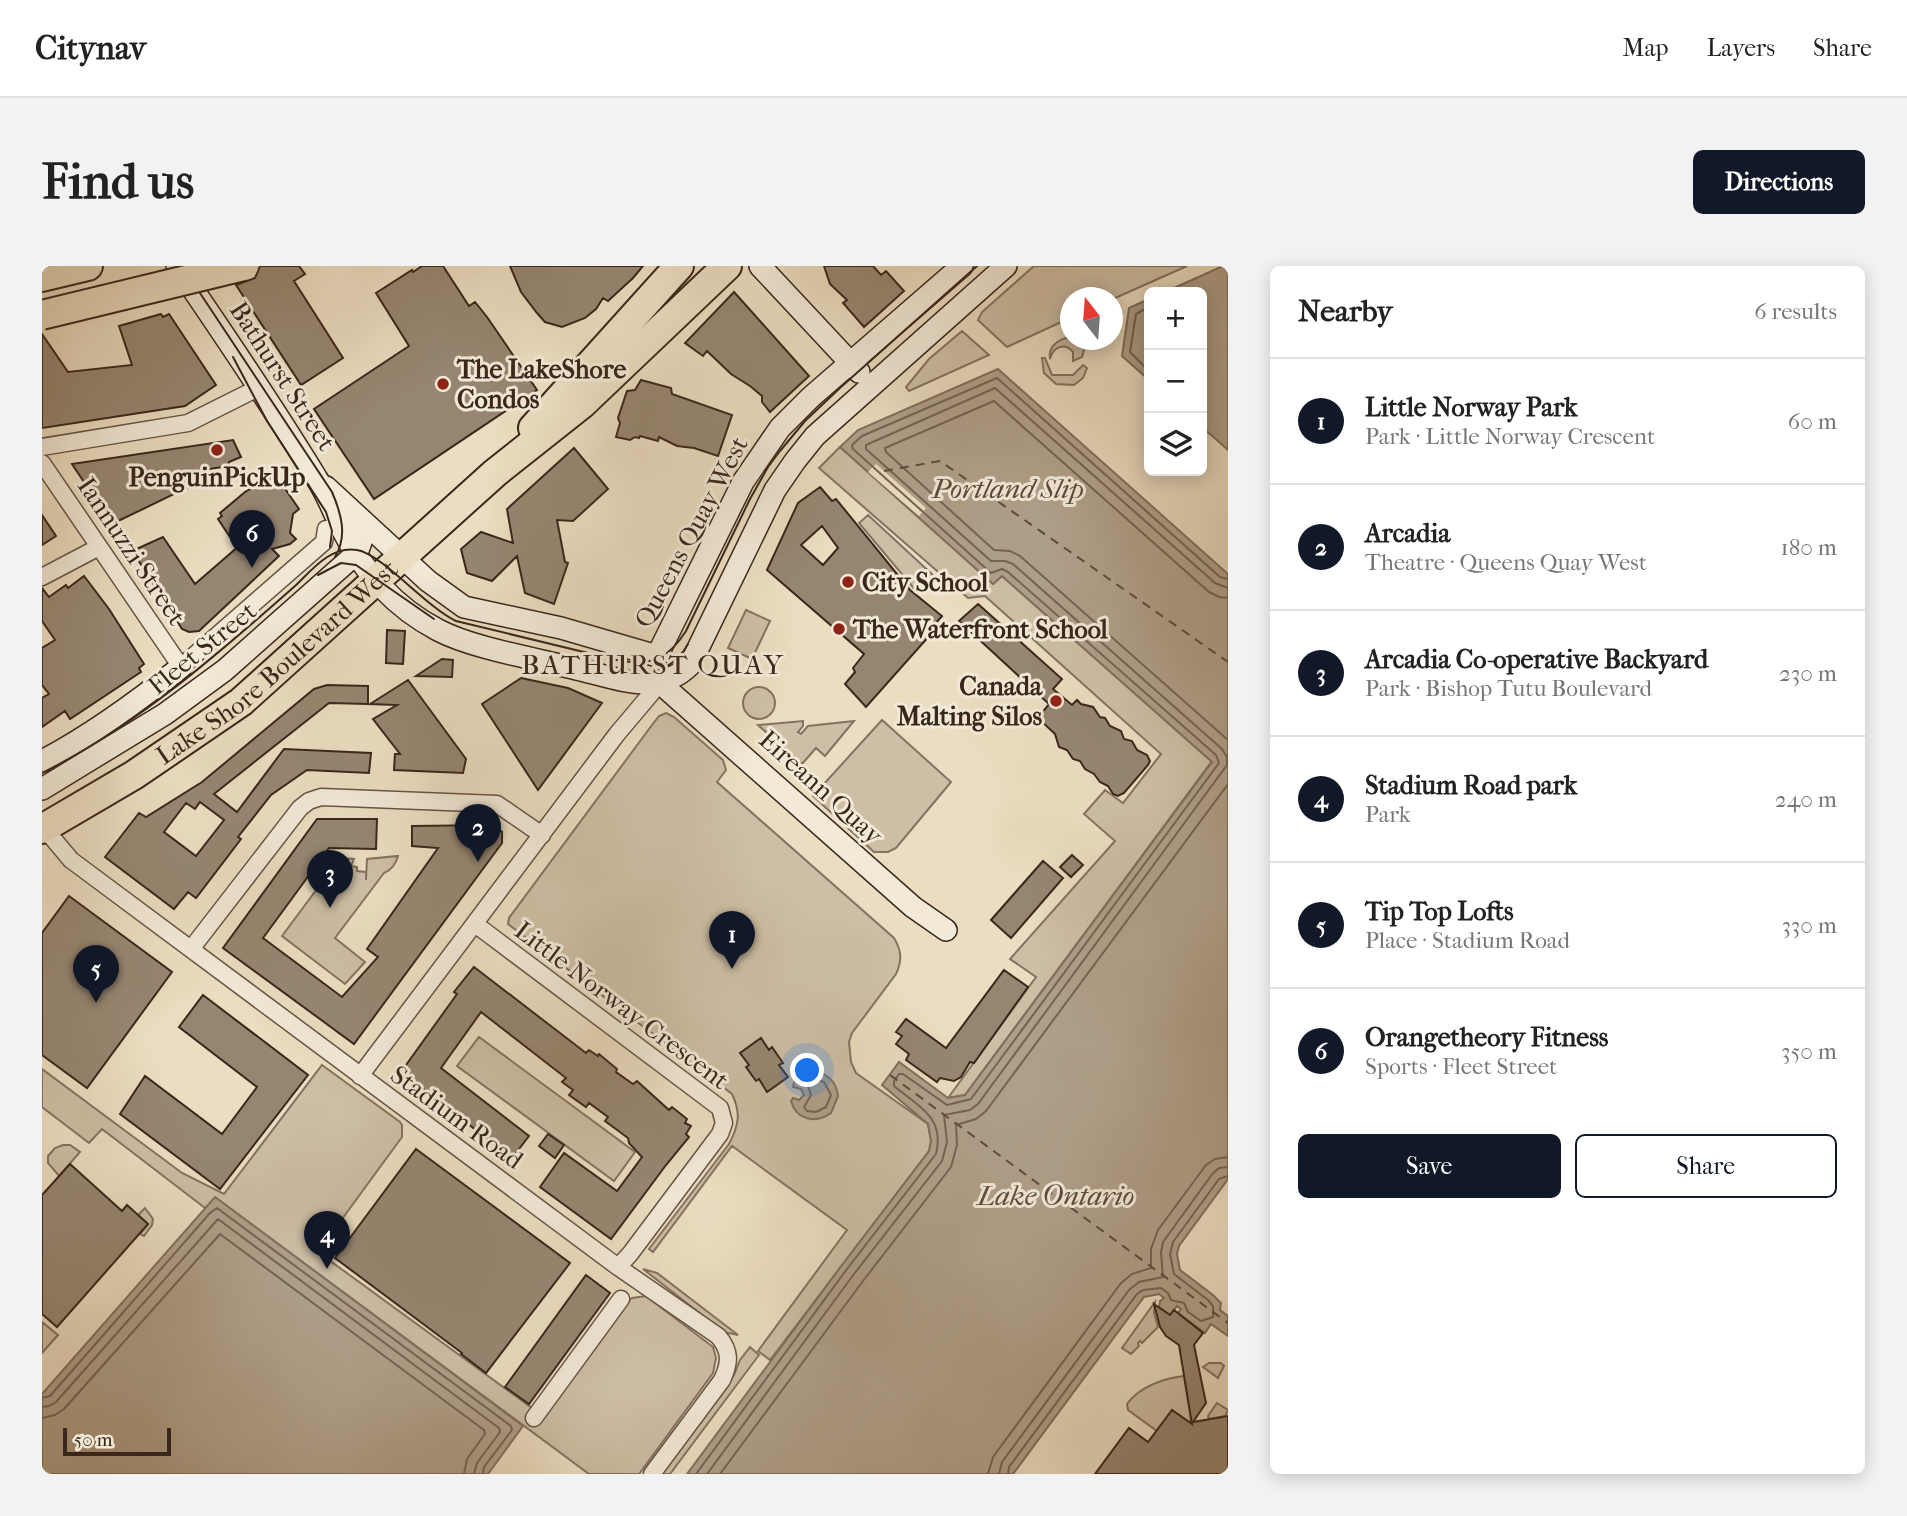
<!DOCTYPE html>
<meta charset="utf-8">
<style>
:root{--surface:#fff;--page:#f2f2f2;--text:#222;--muted:#767676;--line:#e0e0e0;--accent:#111827}
body{margin:0;font-family:"IM FELL French Canon",serif;background:var(--page);color:var(--text)}
.controls{position:absolute;right:21px;top:21px;display:grid;overflow:hidden;border-radius:10px;box-shadow:0 4px 18px #0003}
.controls button{width:63px;height:63px;display:grid;place-items:center;padding:0;border:0;border-bottom:2px solid var(--line);background:var(--surface);color:var(--text);font:35px sans-serif}
.compass{position:absolute;left:1018px;top:21px;width:63px;height:63px;border-radius:50%;background:var(--surface);box-shadow:0 4px 18px #0003;rotate:343deg}
.scale{position:absolute;left:21px;bottom:18px;width:108px;box-sizing:border-box;padding-left:7px;border:4px solid #3a271b;border-top:0;font-size:19px;line-height:24px;white-space:nowrap;color:#3a271b;-webkit-text-stroke:5px #f2e9d7;paint-order:stroke}
.you{position:absolute;left:766px;top:805px;width:24px;height:24px;margin:-18px;border:5px solid #fff;border-radius:50%;background:#1a73e8;box-shadow:0 0 0 10px #1a73e833}
.badge{display:grid;place-items:center;width:46px;height:46px;border-radius:50%;background:var(--accent);color:#fff;font-size:23px;font-weight:700}
.pin{position:absolute;translate:-50% -58px;filter:drop-shadow(0 2px 4px #0008)}
.pin::after{content:'';position:absolute;top:37px;width:24px;height:21px;background:inherit;clip-path:polygon(0 0,100% 0,50% 100%)}
.list{margin:0;padding:0;list-style:none}
h2{display:flex;justify-content:space-between;align-items:center;height:91px;margin:0;padding:0 28px;font-size:30px}
h2 small{font-size:23px;font-weight:400;color:var(--muted)}
.list li{display:grid;grid-template-columns:46px 1fr auto;gap:21px;align-items:center;box-sizing:border-box;height:126px;padding:0 28px;border-top:2px solid var(--line)}
.list b{display:block;font-size:26px;white-space:nowrap}
.list p{margin:0;font-size:23px;white-space:nowrap;color:var(--muted)}
.list em{font-size:23px;font-style:normal;color:var(--muted)}
.actions{display:flex;gap:14px;padding:21px 28px}
.actions a{flex:1;padding:16px 0;border:2px solid var(--accent);border-radius:10px;text-align:center;font-size:24px;color:var(--accent)}
.actions .main{background:var(--accent);color:#fff}
.icon{flex:none;width:38px;height:38px;fill:none;stroke:currentColor;stroke-width:2;stroke-linecap:round;stroke-linejoin:round}
.map{position:relative;flex:none;width:1186px;height:1208px;overflow:hidden;border-radius:10px}
header{display:flex;align-items:center;gap:42px;box-sizing:border-box;height:98px;padding:0 35px;background:var(--surface);border-bottom:2px solid var(--line)}
header strong{font-size:33px}
nav{display:flex;gap:38px;margin-inline-start:auto;font-size:24px}
.intro{display:flex;align-items:center;justify-content:space-between;box-sizing:border-box;height:168px;padding:0 42px}
h1{margin:0;font-size:49px}
.button{padding:18px 32px;border-radius:10px;background:var(--accent);color:#fff;font-size:24px;font-weight:700}
main{display:flex;gap:42px;padding:0 42px}
aside{flex:1;background:var(--surface);border-radius:10px;box-shadow:0 4px 18px #0003}
.map>svg:first-child{display:block}
</style>
<header>
<strong>Citynav</strong>
<nav><a>Map</a><a>Layers</a><a>Share</a></nav>
</header>
<div class="intro"><h1>Find us</h1><a class="button">Directions</a></div>
<main>
<div class="map">
<svg width="1186" height="1208" viewBox="0 0 1186 1208">
<rect width="100%" height="100%" fill="#ebddc1"/>
<filter id="stains"><feTurbulence type="fractalNoise" baseFrequency=".00286" numOctaves="4"/><feColorMatrix values="0 0 0 0 .2 0 0 0 0 .09 0 0 0 0 .02 0 0 0 .5 -.17"/></filter>
<radialGradient id="worn" r=".72"><stop offset=".6" stop-color="#630" stop-opacity="0"/><stop offset="1" stop-color="#630" stop-opacity=".3"/></radialGradient>
<path fill="#cdbea5" stroke="#847260" stroke-width="2" d="M992,0h153l-74,33 -43,-1v20l-63,29 -29,-27 4,-8z
M920,65l27,24 -80,36 -3,-4 23,-28z
M1024,72l15,5 3,7 -2,7 -9,4v-9c-9,-10 -20,-5 -23,7 -2,-11 6,-18 16,-21z
M1000,92h3l7,17h21l10,-10 4,3 -4,10 -9,7 -18,-1 -12,-11z
M798,181l153,137 9,-8 210,185 -247,334 -17,3 88,-121 -26,-18 105,-118 -31,-27 21,-24 18,13 38,-49 -176,-158 -17,2 -149,-130z
M826,249l67,62 -19,14 -57,-68z
M704,344l24,11 -18,38 -24,-11z
M701 437a16 16 0 1 1 32 0a16 16 0 1 1-32 0Z
M624,447l8,4 49,43 3,10 -9,12 177,156c8,13 8,23 2,36l-44,59 -3,9 2,20 5,11 72,51 3,17 -2,10 -159,209 -12,-9 89,-121 -115,-84 -79,106 -4,-3 80,-105c10,-19 12,-31 3,-50l-224,-170 1,-6 143,-193 7,-9z
M840,454l69,62 -55,66 -8,4h-14l-61,-56z
M761,455v5l-5,6 3,2 7,-8 46,-5 -29,35 -9,-8 -14,16 -44,-39z
M356,590c-2,7 -6,14 -14,17l-49,65 30,24 -20,22 -63,-48 58,-78 14,1 -3,7 6,1v4l9,1v8l1,-21z
M437,771l156,115 -21,29 -157,-115z
M280,799l78,57 2,3v12l-84,115 225,164 80,-111 9,-7 14,-2 67,51 3,11 -3,15 -74,101h-50l-373,-276 -11,10 -103,-79 -13,14 -47,-36v-38l140,104 42,21z
M21,879h7l10,7 -21,24 -11,-13v-7l7,-8z
M103,942l8,11 -1,6 -8,11 -4,-2 8,-10 -10,-9z
M601,1003l14,4 81,62 -14,-3z
M1113,1036l-1,11 4,14 -16,16 -2,-2 -2,2 1,3 -8,8 -9,-6z
M0,1056l16,13 -16,18z
M708,1081l9,8 -89,119h-8l72,-99 6,-15z
M1167,1097h12l3,3 -6,12 -15,-11z
M1142,1110l7,43 -2,3 -17,-12 -15,21 -29,-21 -1,-6c12,-17 37,-26 57,-28z
M1175,1137l11,7 -3,6 -16,3 -1,-3z"/>
<path fill="#af9f89" stroke="#806f5d" stroke-width="2" d="M1181,0h5v184l-26,-23v-135h-37z
M1107,33v81l-27,-24 7,-48z
M956,103l230,205v605l-49,67 -2,8 3,16 33,25 8,8 -1,7 8,6v20l-17,-12 -6,9 -27,-20 3,-4 -4,-3 -7,9 -11,-8 1,-6 4,-3 -5,-4 -15,3 -131,177h-326l155,-209 87,-114 2,-10 -3,-17 -46,-39 17,-23 49,36 17,-3 247,-333 -210,-186 -9,8 -153,-137 18,-17z
M770,805c15,2 24,9 26,25l-7,17c-15,11 -35,7 -40,-12l2,-3 6,2 5,-5 -3,-6 -8,-2c1,-10 11,-13 19,-16z
M173,931l308,229 -35,48h-446v-80z"/>
<path fill="#ebddc1" d="M834,198l50,44 -7,8 -51,-44z"/>
<g fill="none" stroke-linecap="round" stroke-linejoin="round">
<path stroke="#746352" stroke-width="2" d="M1107,41l-13,7 -6,38 19,19
M1186,332l-9,-1 -10,-5 -215,-191 -109,47 1,4 108,98 16,1 10,5 208,184
M771,813l11,3 7,13 -5,12 -10,5 -9,-1 -3,-4 7,-12 -4,-13z
M0,1132l8,-2 160,-183 7,-5 294,218 1,4 -28,37 -1,7
M0,1141l7,-1 7,-4 162,-183 281,209 1,4 -23,31 -3,11
M0,1152l13,-3 9,-6 156,-175 264,196 1,4 -18,25 -3,15
M654,1208l151,-205 89,-115c9,-37 -17,-47 -42,-68v-5l5,-7h4l44,31 24,-6 248,-336 -3,-8 -208,-183 -6,-3 -11,4 -138,-124 -1,-4 10,-9 135,-58 223,199 8,2
M665,1208l147,-200 88,-113 5,-19 -3,-27 26,-5 8,-6 249,-339v-8l-5,-8 -209,-185 -8,-3h-14l-125,-112v-4l129,-57 220,195 13,5
M678,1208l143,-193 88,-114 6,-22 -1,-20 20,-6 10,-8 242,-327
M946,1208l5,-17 128,-174 11,-9 19,-6v-19l7,-19 48,-65 9,-6 13,-2
M957,1208l3,-12 127,-172 10,-8 24,-5 -2,-24 2,-11 50,-69 6,-5 9,-1
M966,1208l1,-7 128,-173 6,-4 18,-2 7,5 3,7 13,3 4,9 13,9 12,-4v-11l-5,-6 -34,-26 -4,-20 3,-12 46,-63 9,-3"/>
<path stroke="#5d4b3c" stroke-width="2" stroke-dasharray="9 7" stroke-linecap="butt" d="M842,205l56,-10 288,201
M848,809l338,248"/>
</g>
<path fill="#968671" stroke="#3a271b" stroke-width="2" fill-rule="evenodd" d="M218,0h39l6,8 -11,7 49,77 -42,27 -65,-100 19,-7z
M380,0h21l26,40 6,-4 12,15 50,73 -163,109 -60,-90 95,-63 -33,-53 36,-23 1,2z
M468,0h133l-10,12 -25,23 -5,-3 -7,11 -11,9 -23,9 -17,-5 -8,-9 -16,-21z
M782,0h49l8,9 5,-4 18,20 -40,36 -21,-24 4,-3 -17,-16z
M692,26l75,84 -39,36 -8,-10v-6l-12,-10 -19,-12 -24,-23 -4,5 -18,-13z
M119,48l2,3 6,-3 47,71 -31,21 -143,22v-94l26,38 64,-7 -13,-39z
M599,114l30,8 1,6 60,21 -14,41 -24,-8 -17,-2 -18,-9 -1,4 -18,-5 -1,2 -4,-1 -5,3 -14,-3 4,-14 -2,-5 9,-27 8,-1z
M191,174l8,17 -12,5v4l-26,4 2,9 -93,45 -40,-60z
M532,182l34,41 -35,32 -16,-1 8,42 3,1 -14,41 -29,-11 -8,-37 -25,25 -25,-8 -6,-24 20,-17 32,11 -6,-34z
M233,208l24,35 -6,5 -3,19 6,6 -6,5 -18,5 7,7 -80,75 -10,1 -7,-3 -47,-74 -1,-5 29,-13 32,47 45,-39 -10,-8 -12,-18 4,-3 -2,-3 25,-21z
M778,221l12,14 4,-2 74,91 32,26 -14,16 3,2 -65,73 -21,-23 10,-12 -2,-4 11,-14 -97,-84 31,-67zM780,260l16,22 -15,17 -22,-20z
M0,249l14,21 -14,9z
M42,310l25,33 35,55 -5,4 2,4 -71,47 -5,-8 -23,16v-29l7,-4 -7,-9v-37l13,-8 -13,-19v-33l7,9 17,-12 2,3z
M936,338l84,75 -9,10 19,16 5,-5 4,4 12,3 7,10 5,1 5,8 11,5 3,8 8,2 5,9 10,5 3,6 -2,4 -24,28 -6,3 -5,-2 -5,-8 -8,-4 -6,-8 -9,-5 -5,-8 -7,-2 -6,-9 -8,-3 -4,-13 -17,-16 11,-14 -90,-83z
M345,364l18,1 -2,33 -17,-1z
M400,393l11,1 -1,17 -36,-1z
M479,412l47,10 34,15 -64,87 -56,-86z
M366,414l58,79 -3,14 -69,-3 1,-16h5l-27,-35 24,-14 -27,-1z
M285,419l41,1v18l-39,-1 -115,91 23,18 47,-63 87,4 -2,20 -62,-3 -36,25 -33,42 3,2 -45,59 -8,-6 -14,17 -69,-52 34,-44 7,4 56,-35 112,-93zM158,536l24,18 -28,36 -32,-24 22,-29 9,6z
M275,553h60l-1,30 -47,-1 -66,90 79,59 36,-40 -11,-8 71,-101 -26,-2v-20l82,-1 8,7v11l-148,201 -131,-96z
M1030,589l11,10 -12,12 -11,-10z
M1001,595l20,17 -52,60 -20,-18z
M27,630l103,76 -85,116 -45,-33v-122z
M432,701l112,86 3,-3 9,6 1,-2 18,15 -1,3 17,12 4,-3 32,29 3,-3 15,12 -2,4 6,3 -5,8 3,3 -23,28 -55,74 -71,-52 24,-34 53,38 25,-34 -13,-14 -1,-5 -23,-17 3,-4 -19,-14 -3,4 -17,-12 4,-5 -11,-8 4,-4 -85,-66 -40,56 88,68 -17,22 -111,-86 56,-78 -3,-2z
M962,704l24,17 -54,76 -4,-1 -9,15 -7,4 -14,-3 -3,4 -31,-22 3,-6 -13,-10 6,-8 -6,-4 10,-13 40,29z
M161,729l105,80 -88,114 -100,-75 25,-38 77,58 35,-47 -78,-60z
M719,772l8,12 3,-3 11,16 -4,2 9,12 -21,15 -8,-13 -3,2 -10,-14 3,-2 -9,-12z
M506,868l16,11 -9,13 -16,-12z
M374,883l154,114 -84,110 -25,-19 1,-1 -127,-95z
M28,898l52,47 5,-6 21,19 -91,103 -15,-13v-119z
M544,1009l24,18 -81,111 -24,-17z
M1112,1038l16,11 4,-5 29,23 -9,12 12,58 -13,19 35,-6v58h-133l34,-46 19,14 24,-32 20,14 -13,-79 -13,-9 -6,-9z"/>
<g fill="none" stroke-linecap="round" stroke-linejoin="round">
<defs>
<path id="street" d="M0,181l146,-24 70,-35
M0,197l139,204 143,-125 2,-13
M0,311l57,-30
M2,562l27,32 547,407 100,69c13,15 12,27 4,44l-70,94
M433,658l245,184 4,15 -4,11 -90,120 -12,13
M149,683l109,-141 9,-7 12,-4 176,7 45,31
M318,810l257,-342 43,-51
M492,1152l87,-119"/>
<path id="secondary" d="M135,0c48,70 96,141 140,213 10,15 16,32 24,48 21,43 53,80 97,103 36,19 101,29 143,40 38,9 78,26 109,-5l85,-175 20,-29 20,-25 191,-170
M718,0l99,106
M284,221l102,94 36,26 97,21 96,28
M615,390l86,-174 37,-54 31,-31 151,-131
M618,417l253,224 33,23
M0,495c49,-25 96,-60 139,-94
M0,523l123,-75 60,-44 132,-117 4,-11 1,-22"/>
<g id="highway">
<path d="M0,11l46,-11"/>
<path d="M491,162l146,-162"/>
<path id="s1" d="M0,563l92,-54 107,-73 254,-229 87,-69 145,-138"/>
</g>
</defs>
<use href="#street" stroke="#665444" stroke-width="19"/>
<use href="#secondary" stroke="#3a271b" stroke-width="24"/>
<use href="#highway" stroke="#3a271b" stroke-width="32"/>
<use href="#street" stroke="#f2e9d7" stroke-width="16"/>
<use href="#secondary" stroke="#f2e9d7" stroke-width="21"/>
<use href="#highway" stroke="#ebddc1" stroke-width="28"/>
<path stroke="#3a271b" stroke-width="2" d="M140,0l150,226c9,21 16,44 3,65
M191,91l34,64 59,91 6,19 -2,16
M276,309l23,-12 15,2 78,54
M598,406c22,1 38,-10 48,-28
M0,507c94,-47 175,-118 253,-187 16,-15 36,-41 62,-36 25,4 69,57 99,71l165,40c33,4 47,-2 65,-30l64,-132 18,-32 12,-16 25,-30 36,-34 136,-121"/>
<defs>
<path id="highway-bridge" d="M0,49l202,-49"/>
</defs>
<use href="#highway-bridge" stroke="#3a271b" stroke-width="32" stroke-linecap="butt"/>
<use href="#highway-bridge" stroke="#ebddc1" stroke-width="28"/>
</g>
<g fill="#8f2418" stroke="#f2e9d7" stroke-width="2.5">
<circle cx="401" cy="118" r="7"/>
<circle cx="175" cy="184" r="7"/>
<circle cx="806" cy="316" r="7"/>
<circle cx="797" cy="363" r="7"/>
<circle cx="1014" cy="435" r="7"/>
</g>
<g text-anchor="middle" stroke-width="6" stroke-linejoin="round" paint-order="stroke">
<g font-size="26" font-weight="bold" fill="#3a271b" stroke="#f2e9d7" text-anchor="start">
<text x="415" y="112">The LakeShore<tspan x="415" dy="30">Condos</tspan></text>
<text x="175" y="220" text-anchor="middle">PenguinPickUp</text>
<text x="820" y="325">City School</text>
<text x="811" y="372">The Waterfront School</text>
<text x="1000" y="429" text-anchor="end">Canada<tspan x="1000" dy="30">Malting Silos</tspan></text>
</g>
<g font-size="26" fill="#3a271b" stroke="#f2e9d7">
<text transform="translate(241 110) rotate(57)" y="9">Bathurst Street</text>
<text transform="translate(649 266) rotate(-62)" y="9">Queens Quay West</text>
<text transform="translate(90 285) rotate(56)" y="9">Iannuzzi Street</text>
<text transform="translate(160 382) rotate(-39)" y="9">Fleet Street</text>
<text dy="9" stroke="none"><textPath href="#s1" startOffset="289">Lake Shore Boulevard West</textPath></text>
<text transform="translate(779 521) rotate(42)" y="9">Eireann Quay</text>
<text transform="translate(580 739) rotate(37)" y="9">Little Norway Crescent</text>
<text transform="translate(415 851) rotate(36)" y="9">Stadium Road</text>
</g>
<g font-size="28" font-style="italic" fill="#5d4b3c" stroke="#f2e9d7">
<text x="966" y="232">Portland Slip</text>
<text x="1014" y="939">Lake Ontario</text>
</g>
<g font-size="28" letter-spacing="2" fill="#3a271b" stroke="#f2e9d7">
<text x="611" y="408">BATHURST QUAY</text>
</g>
</g>
<rect width="100%" height="100%" filter="url(#stains)"/>
<rect width="100%" height="100%" fill="url(#worn)"/>
</svg>
<div class="controls">
<button>+</button>
<button>−</button>
<button><svg class="icon" aria-label="layers" viewBox="0 0 24 24"><path d="M12 4l9 5-9 5-9-5zM3 14l9 5 9-5"/></svg></button>
</div>
<svg class="compass" viewBox="-18 -18 36 36"><path d="M0-13l5 13h-10z" fill="#e53935"/><path d="M0 13l5-13h-10z" fill="#767676"/></svg>
<div class="scale">50 m</div>
<div class="you"></div>
<div class="pin badge" style="left:690px;top:703px">1</div>
<div class="pin badge" style="left:436px;top:596px">2</div>
<div class="pin badge" style="left:288px;top:642px">3</div>
<div class="pin badge" style="left:285px;top:1003px">4</div>
<div class="pin badge" style="left:54px;top:737px">5</div>
<div class="pin badge" style="left:210px;top:302px">6</div>
</div>
<aside>
<h2>Nearby<small>6 results</small></h2>
<ul class="list">
<li><span class="badge">1</span><div><b>Little Norway Park</b><p>Park · Little Norway Crescent</p></div><em>60 m</em></li>
<li><span class="badge">2</span><div><b>Arcadia</b><p>Theatre · Queens Quay West</p></div><em>180 m</em></li>
<li><span class="badge">3</span><div><b>Arcadia Co-operative Backyard</b><p>Park · Bishop Tutu Boulevard</p></div><em>230 m</em></li>
<li><span class="badge">4</span><div><b>Stadium Road park</b><p>Park</p></div><em>240 m</em></li>
<li><span class="badge">5</span><div><b>Tip Top Lofts</b><p>Place · Stadium Road</p></div><em>330 m</em></li>
<li><span class="badge">6</span><div><b>Orangetheory Fitness</b><p>Sports · Fleet Street</p></div><em>350 m</em></li>
</ul>
<div class="actions"><a class="main">Save</a><a>Share</a></div>
</aside>
</main>
